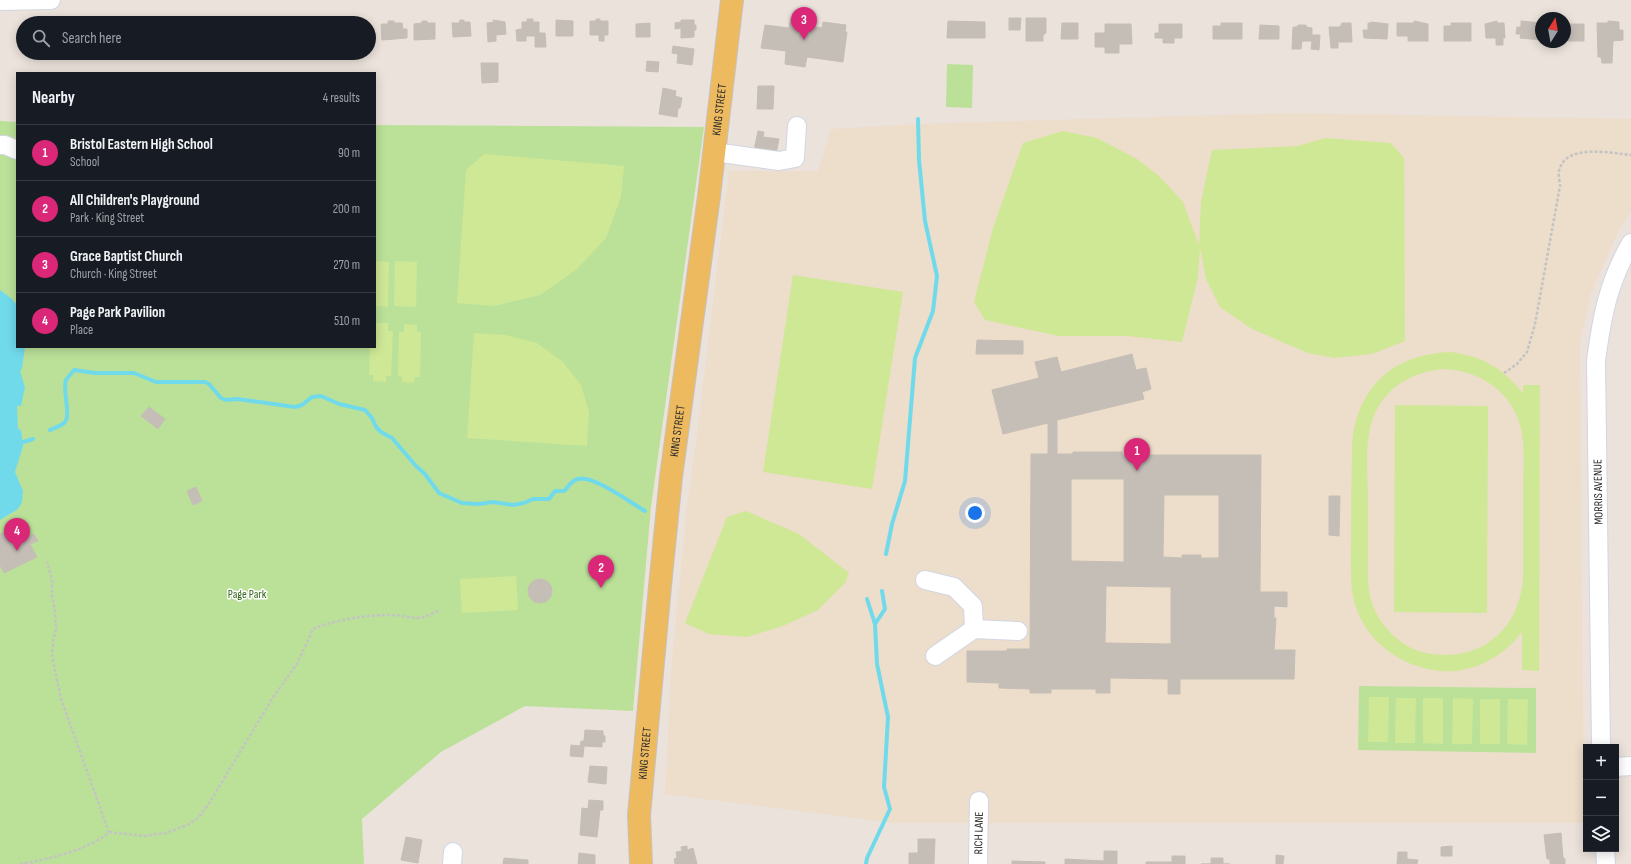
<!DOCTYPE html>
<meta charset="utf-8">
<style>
:root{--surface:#171b24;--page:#242831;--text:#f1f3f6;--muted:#9ea1a6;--line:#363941;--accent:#db2777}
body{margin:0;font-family:"Sofia Sans Condensed",sans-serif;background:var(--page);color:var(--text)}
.controls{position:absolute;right:12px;bottom:12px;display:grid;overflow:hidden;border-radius:0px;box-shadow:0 2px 10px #0003}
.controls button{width:36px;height:36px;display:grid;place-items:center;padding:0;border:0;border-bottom:1px solid var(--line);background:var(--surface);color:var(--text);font:20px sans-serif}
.compass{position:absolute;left:1535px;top:12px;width:36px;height:36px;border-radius:50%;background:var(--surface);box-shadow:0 2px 10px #0003;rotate:11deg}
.you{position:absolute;left:975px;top:513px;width:14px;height:14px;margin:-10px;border:3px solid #fff;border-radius:50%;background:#1a73e8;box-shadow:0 0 0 6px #1a73e833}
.badge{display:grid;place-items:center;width:26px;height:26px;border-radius:50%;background:var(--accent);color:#fff;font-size:13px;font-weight:700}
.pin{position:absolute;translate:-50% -33px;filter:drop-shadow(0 1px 2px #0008)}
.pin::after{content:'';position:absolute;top:21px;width:14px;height:12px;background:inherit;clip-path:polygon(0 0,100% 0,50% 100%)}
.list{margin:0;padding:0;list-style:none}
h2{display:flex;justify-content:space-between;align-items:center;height:52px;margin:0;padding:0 16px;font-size:17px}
h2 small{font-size:13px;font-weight:400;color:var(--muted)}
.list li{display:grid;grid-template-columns:26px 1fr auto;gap:12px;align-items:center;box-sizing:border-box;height:56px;padding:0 16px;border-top:1px solid var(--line)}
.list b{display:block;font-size:15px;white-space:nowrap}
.list p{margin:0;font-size:13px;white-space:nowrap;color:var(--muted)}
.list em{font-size:13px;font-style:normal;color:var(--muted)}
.icon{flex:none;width:22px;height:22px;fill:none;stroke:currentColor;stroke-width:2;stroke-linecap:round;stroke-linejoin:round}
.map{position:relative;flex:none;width:1631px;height:864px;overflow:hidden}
.search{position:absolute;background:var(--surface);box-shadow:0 2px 10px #0003;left:16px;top:16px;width:360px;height:44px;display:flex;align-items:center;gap:10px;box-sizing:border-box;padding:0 14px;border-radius:22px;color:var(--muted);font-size:15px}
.panel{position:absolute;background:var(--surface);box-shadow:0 2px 10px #0003;left:16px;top:72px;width:360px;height:276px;border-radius:0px}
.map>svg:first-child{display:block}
</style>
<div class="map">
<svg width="1631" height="864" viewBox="0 0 1631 864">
<rect width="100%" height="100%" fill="#ebe2db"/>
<path fill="#edddcb" d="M1289,113l342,6v92l-15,25 -25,57 -11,50 4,480h-690l-229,-29 7,-136 15,-151 10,-73 32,-263h89l13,-42 87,-5z"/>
<path fill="#bbe199" d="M947,64l26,1 -1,43 -26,-1z
M0,121l17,1v225h358v-222l329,2 -53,380 -18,204 -108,-5 -84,46 -79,67 2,45h-364z
M1359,686l177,2v65l-178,-3z"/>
<path fill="#cfe895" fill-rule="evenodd" d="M1063,131l34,7 40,21 22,17 24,26 16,43 2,-43 11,-52 86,-4 27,-8 66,5 13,15 1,183 -33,13 -38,4 -26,-5 -56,-24 -32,-22 -14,-28 -6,-31 -2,29 -16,65 -54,-6h-69l-74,-16 -11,-18 19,-74 30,-85z
M484,154l140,12 -3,31 -15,41 -29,31 -37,26 -45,11 -38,-3 9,-133z
M375,261l14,1 -1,45 -13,-1z
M395,261l22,1 -1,45 -22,-1z
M793,275l110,17 -31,197 -109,-17z
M375,323h13v8h5l-2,45h-5v6l-13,-1v-6h-4l1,-28h5z
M404,324l13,1v7h4l-1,45h-5l-1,6 -12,-1v-5l-4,-1 1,-44h5z
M474,333l31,2 32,8 26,19 18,23 8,27 -2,34 -120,-8z
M1450,352c33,4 52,16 73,41v-8h17l-1,286 -17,-1v-38c-18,24 -49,42 -81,39 -44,-4 -83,-35 -89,-81 -2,-19 -1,-40 -1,-60 0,-30 1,-59 1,-88 6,-56 42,-88 98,-90zM1445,369c38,2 71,26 77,65 3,20 1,41 1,61 0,28 0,57 0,85 -3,30 -17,55 -44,68 -18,8 -38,9 -57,4 -24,-7 -44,-28 -51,-52 -4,-13 -3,-28 -3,-42 0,-19 0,-38 0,-58 0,-28 -5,-63 8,-89 14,-27 40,-40 69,-42z
M1395,405l93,1 -1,207 -93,-1z
M746,511l53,23 50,39 -4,10 -27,27 -35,16 -36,11 -38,-3 -24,-11 42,-106z
M516,576l2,34 -56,3 -2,-34z
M1369,697h20l-1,45h-20z
M1396,698h20l-1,45h-20z
M1423,698h20v46l-20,-1z
M1453,698l20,1 -1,45h-20z
M1480,699h20v45h-20z
M1508,699h20l-1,46 -20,-1z"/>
<path fill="#70daeb" d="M0,290l12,9 5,6v42h8l-3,22 -2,2 5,16 -4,19h-4l1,23 3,1 2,16 -8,26 8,19 -1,11 -4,7 -18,11z"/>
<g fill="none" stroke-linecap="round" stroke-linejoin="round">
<path stroke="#70daeb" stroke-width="4" d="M50,430c4,-2 11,-4 14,-7 8,-6 -2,-32 2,-43 2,-3 6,-7 8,-10l21,3h39l22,9h49l4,2 12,14 5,2 11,-1 58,8 7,-2 10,-8 9,-1 18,8 26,6 7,8 4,9 5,5 11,6 24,28 9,8 14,19 23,10 17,1 14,-2 20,3 11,-2 9,-4h16l6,-8h9c5,-4 6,-10 14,-12 14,-5 53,24 67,32
M20,443l13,-4
M886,554l6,-30 13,-43 10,-123 18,-47 4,-35 -12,-55 -6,-61 -1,-41
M867,599l8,25
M866,864l1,-6 23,-49 -6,-22 4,-70 -11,-53 -2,-40 10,-15 -3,-18"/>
</g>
<path fill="#c4beb7" stroke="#c6beb5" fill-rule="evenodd" d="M791,18l20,3 -1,5 12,2 1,-6 23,3 -1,7h2l-4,30 -36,-5 -2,10 -20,-3 1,-13 -25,-3 4,-23 24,3z
M1009,18h12l-1,12h-11z
M1026,18h20v15l-3,2v6h-17z
M527,19h6v3h6v11h6l1,14h-11v-11h-9v5h-9l-1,-11 6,-1v-7h5z
M596,19h4v2h8v14h-4v6h-5v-6h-9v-14h6z
M460,20h4v2h6l1,14 -18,1 -1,-14h7z
M493,20l12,2 1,12 -10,1v6l-8,1 -1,-19 7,-1z
M556,20l17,1v15h-17z
M681,20h13v5h2v5h-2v7l-13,1v-10l-6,1v-6l6,-1z
M388,21h6v2h8l1,6h4v9l-25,2 -1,-16h7z
M422,21h5v2h8v16l-21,1v-16l8,-1z
M948,21l37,1v16h-38z
M1414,21l14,3v17h-20v-5h-11v-13h17z
M1497,21v2h7l1,15h-2v7h-7v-7h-10l-1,-14z
M1521,21l20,2v17l-21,-2 1,-4h-5l1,-7h4z
M1608,21l11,1v8h4v10l-10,1 -1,22h-10l-1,-6h-3l-1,-34h11z
M1371,22l17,2 -1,15 -23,-1 -1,-8h5v-7h3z
M650,23v14h-14v-13z
M1062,23h16v16h-17z
M1221,23h21v16h-29v-13h8z
M1342,23h9l1,19h-14v6h-7l-2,-21h11z
M1451,23h20v18h-27v-15h7z
M1105,24h26l1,20h-13v9h-14v-6h-10v-14h10z
M1159,24h23v14h-8v5h-11v-5h-8v-5h4z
M1565,24h19v17h-19z
M1260,25l19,1v13h-20z
M1298,25h8v2l6,1v7h8l-1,15 -8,-1 1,-8h-10l-1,8h-9l1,-22h4z
M673,46l21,3 -2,16 -15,-2 1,-9 -6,-1z
M647,61l12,1 -1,10 -12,-1z
M481,63h17v19l-16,1z
M758,86h16l-1,23h-16z
M663,88l13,3 -1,5 7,2 -2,10h-2l-1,9 -18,-3z
M758,131l6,1 -1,5 16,2 -3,15 -22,-4z
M977,340l46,1v13h-47z
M1132,354l4,16 10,-2 5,21 -9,3 2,7 -87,21v34h16v-2h49v3h139l-1,137h27v15l-13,-1v12h2l-2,32h21l-1,29h-114v15h-12v-15l-58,-1v15h-14v-4h-45v4h-21v-4l-31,-1v-5l-32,-1v-31h40v-2h23l1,-195h17v-31l-45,11 -11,-44 47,-12 -4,-16 22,-5 4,15zM1071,479h53v83l-53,-1zM1164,495h55v63h-18v-3h-19v3l-19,-1zM1106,586l65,1v57l-66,-1z
M149,407l16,12 -7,10 -17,-13z
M196,487l6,14 -9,4 -6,-14z
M1329,496h11l-1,40 -10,-1z
M20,524l7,13 7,-3 4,7 -8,3 7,13 -33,16 -4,-8v-31z
M528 591a12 12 0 1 1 24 0a12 12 0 1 1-24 0Z
M585,730l18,1v4l2,1v6h-3v5l-18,-1 -1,11 -13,-1 1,-11 9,1 1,-5h3z
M590,766l17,1 -1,17 -18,-2z
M589,800l14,1v9h-3l-3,27 -17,-2 2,-27 6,1z
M1561,833l2,25 2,1v5h-15v-5h-3l-3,-24z
M406,837l16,3 -4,23 -17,-3z
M918,839h17l-1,25h-25v-11h9z
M687,846v4l6,-2 4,16h-22l-1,-5 3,-1 -1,-6 6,-1 -1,-4z
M1452,846v10h-11v-9z
M1104,851h13v13h-52v-5l39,2z
M1398,852h9v7l11,1 -1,4h-20z
M579,853l16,2v9h-17z
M1276,855l8,1 -1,8h-7z
M1172,856h13v8h-39v-2h26z
M504,858l24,2v4h-25z
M1211,858h12v6h7h-29h10z
M1012,861l33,1v2h-33z"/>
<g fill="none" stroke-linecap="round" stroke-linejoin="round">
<defs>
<g id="minor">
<path d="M0,1l51,-1"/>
<path d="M0,145h5l12,5"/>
<path d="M714,152l65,9 16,-3 2,-32"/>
<path d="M925,580l29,7 19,19 1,23 -39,27"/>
<path d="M974,629l44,2"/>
<path d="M1601,747l-5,-386c6,-45 12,-78 35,-118"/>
<path d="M1616,767l15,-1"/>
<path d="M1605,849l1,15"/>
<path d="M452,864l1,-12"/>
<path id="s1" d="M978,864l1,-63"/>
</g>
<g id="major">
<path id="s2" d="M641,864l-2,-49 21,-229 11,-109 38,-281 23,-196"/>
</g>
</defs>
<use href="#minor" stroke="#d1d6e2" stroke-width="20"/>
<use href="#major" stroke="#c3c3c3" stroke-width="24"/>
<path stroke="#c3c3c3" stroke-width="2.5" stroke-dasharray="3 2" stroke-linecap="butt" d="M1504,373l13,-9 10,-12 8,-28 25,-138c0,-4 -2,-11 -1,-15 6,-28 51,-18 72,-16
M109,832l34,4 23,-3 21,-8 11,-7 10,-13 64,-106 25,-35 16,-35c24,-10 54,-14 79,-14 9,0 17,3 25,3 8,0 16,-5 23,-8
M20,864c23,-3 74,-16 89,-32l-48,-133 -9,-43 1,-14 3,-14 -1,-17 -3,-15v-16l-5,-18"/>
<use href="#minor" stroke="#fff" stroke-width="18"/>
<use href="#major" stroke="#edba5f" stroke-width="22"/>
</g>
<g text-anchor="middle" stroke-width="3" stroke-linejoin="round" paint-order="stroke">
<g font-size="12" fill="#292929" stroke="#fff">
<text dy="4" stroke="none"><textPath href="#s2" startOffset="759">KING STREET</textPath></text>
<text dy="4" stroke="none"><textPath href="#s2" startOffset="435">KING STREET</textPath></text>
<text transform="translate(1598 492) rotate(-91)" y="4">MORRIS AVENUE</text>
<text dy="4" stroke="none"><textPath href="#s2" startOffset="111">KING STREET</textPath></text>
<text dy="4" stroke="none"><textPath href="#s1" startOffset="31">RICH LANE</textPath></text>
</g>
<g font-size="12" fill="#34641b" stroke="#fff">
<text x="247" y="598">Page Park</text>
</g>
</g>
</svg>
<div class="controls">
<button>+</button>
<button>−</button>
<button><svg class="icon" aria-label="layers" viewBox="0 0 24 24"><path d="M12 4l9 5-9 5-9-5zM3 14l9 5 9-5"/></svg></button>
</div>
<svg class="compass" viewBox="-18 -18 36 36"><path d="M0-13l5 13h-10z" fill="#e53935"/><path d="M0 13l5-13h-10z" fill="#9ea1a6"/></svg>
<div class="you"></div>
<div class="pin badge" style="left:1137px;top:471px">1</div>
<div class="pin badge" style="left:601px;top:588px">2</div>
<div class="pin badge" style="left:804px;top:40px">3</div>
<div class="pin badge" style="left:17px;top:551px">4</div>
<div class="search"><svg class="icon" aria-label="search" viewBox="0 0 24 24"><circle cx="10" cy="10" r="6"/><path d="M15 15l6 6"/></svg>Search here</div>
<section class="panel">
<h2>Nearby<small>4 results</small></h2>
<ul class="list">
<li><span class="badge">1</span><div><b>Bristol Eastern High School</b><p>School</p></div><em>90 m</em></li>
<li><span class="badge">2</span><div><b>All Children's Playground</b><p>Park · King Street</p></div><em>200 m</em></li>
<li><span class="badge">3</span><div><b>Grace Baptist Church</b><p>Church · King Street</p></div><em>270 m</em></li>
<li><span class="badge">4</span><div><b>Page Park Pavilion</b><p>Place</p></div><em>510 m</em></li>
</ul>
</section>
</div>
